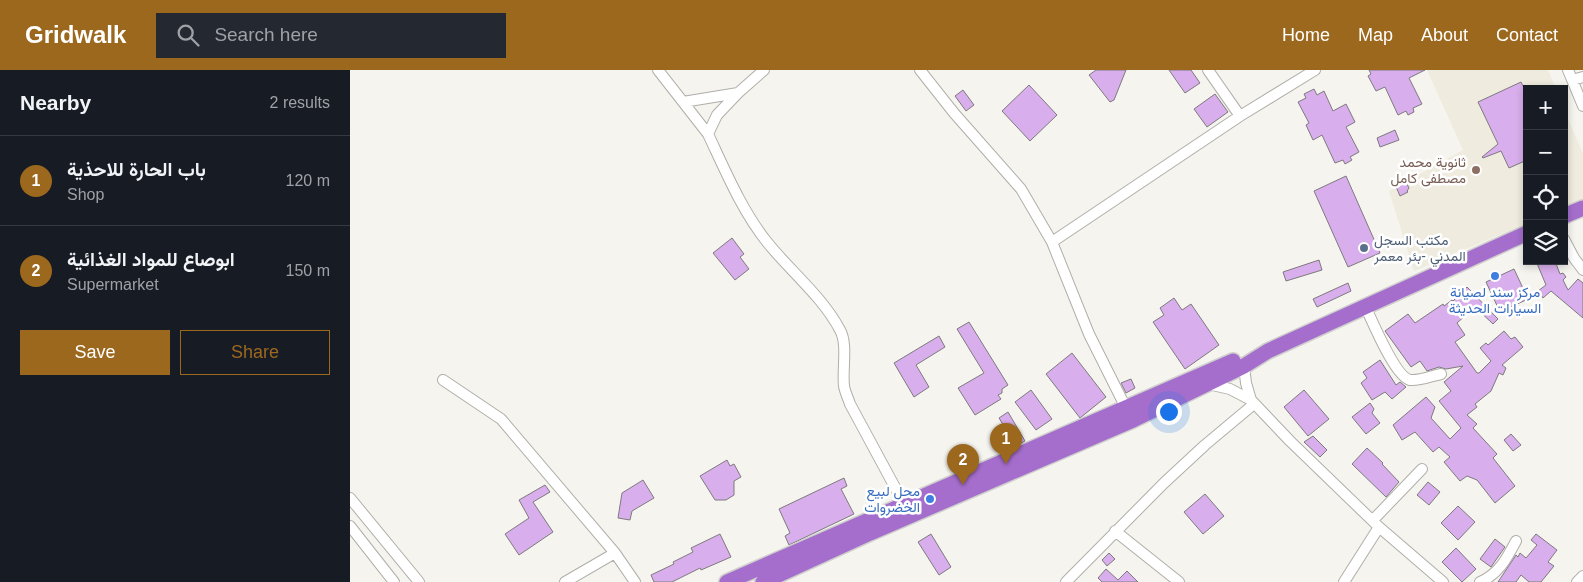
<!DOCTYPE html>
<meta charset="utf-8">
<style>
:root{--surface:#171b24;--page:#242831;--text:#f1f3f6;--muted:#9ea1a6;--line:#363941;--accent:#9c681e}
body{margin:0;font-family:Arial,Vazirmatn,sans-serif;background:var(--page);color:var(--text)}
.controls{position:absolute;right:15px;top:15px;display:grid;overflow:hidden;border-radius:0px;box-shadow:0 2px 8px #0003}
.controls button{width:45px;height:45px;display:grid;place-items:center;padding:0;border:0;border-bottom:1px solid var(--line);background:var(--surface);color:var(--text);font:25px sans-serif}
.you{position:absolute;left:818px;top:341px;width:18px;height:18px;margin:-12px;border:4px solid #fff;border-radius:50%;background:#1a73e8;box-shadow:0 0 0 8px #1a73e833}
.badge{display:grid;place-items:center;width:32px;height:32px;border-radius:50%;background:var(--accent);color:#fff;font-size:16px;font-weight:700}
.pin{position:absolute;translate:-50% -41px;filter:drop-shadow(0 1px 2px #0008)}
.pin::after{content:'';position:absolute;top:26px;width:18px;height:15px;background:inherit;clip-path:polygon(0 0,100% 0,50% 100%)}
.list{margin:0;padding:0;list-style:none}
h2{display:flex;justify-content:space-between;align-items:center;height:65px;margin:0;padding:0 20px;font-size:21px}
h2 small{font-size:16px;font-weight:400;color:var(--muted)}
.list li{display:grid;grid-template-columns:32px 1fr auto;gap:15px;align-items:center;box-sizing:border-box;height:90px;padding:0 20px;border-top:1px solid var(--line)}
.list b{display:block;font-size:19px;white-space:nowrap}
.list p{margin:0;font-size:16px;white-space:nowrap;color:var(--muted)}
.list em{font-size:16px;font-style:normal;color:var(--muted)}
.actions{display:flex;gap:10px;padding:15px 20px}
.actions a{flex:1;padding:11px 0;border:1px solid var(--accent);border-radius:0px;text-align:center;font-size:18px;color:var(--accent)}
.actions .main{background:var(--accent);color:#fff}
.icon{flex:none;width:28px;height:28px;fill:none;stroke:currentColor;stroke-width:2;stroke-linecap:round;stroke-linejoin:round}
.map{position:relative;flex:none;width:1233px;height:512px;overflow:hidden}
header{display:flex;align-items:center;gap:30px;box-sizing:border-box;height:70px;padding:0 25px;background:var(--accent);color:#fff}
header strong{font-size:24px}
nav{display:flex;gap:28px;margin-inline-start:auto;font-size:18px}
.search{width:350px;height:45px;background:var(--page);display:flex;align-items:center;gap:12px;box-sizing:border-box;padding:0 18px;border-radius:0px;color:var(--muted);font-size:19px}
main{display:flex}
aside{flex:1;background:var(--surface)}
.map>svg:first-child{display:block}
</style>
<header>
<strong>Gridwalk</strong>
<div class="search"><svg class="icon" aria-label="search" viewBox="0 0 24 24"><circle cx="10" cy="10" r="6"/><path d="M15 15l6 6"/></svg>Search here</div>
<nav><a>Home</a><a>Map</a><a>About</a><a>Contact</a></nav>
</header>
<main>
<aside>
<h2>Nearby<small>2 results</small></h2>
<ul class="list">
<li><span class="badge">1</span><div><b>باب الحارة للاحذية</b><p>Shop</p></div><em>120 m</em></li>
<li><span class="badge">2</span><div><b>ابوصاع للمواد الغذائية</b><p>Supermarket</p></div><em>150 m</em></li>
</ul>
<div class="actions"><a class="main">Save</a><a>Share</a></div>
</aside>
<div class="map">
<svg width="1233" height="512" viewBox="0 0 1233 512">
<rect width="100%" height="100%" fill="#f6f4ef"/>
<path fill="#efebde" d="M1077,0h121l8,19h-29v134l-113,48 -25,-80 74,-41z
M1214,39l19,45v45l-19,8z"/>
<path fill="#d9aeec" stroke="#7d7a7e" d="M746,0h30l-12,30 -4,2 -21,-27z
M819,0h22l9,13 -15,10z
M1019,0h56l-16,8 13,26 -9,4 1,4 -6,3 -2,-4 -8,4 -13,-28 -9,4 -8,-15 3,-2z
M1171,12l6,12v56l-3,2 3,8 -18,8 -8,-17 -18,7 -1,-1 16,-13 -20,-42z
M679,15l28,30 -27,26 -28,-30z
M964,19l3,6 7,-4 9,20 13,-7 9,18 -9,5 13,25 -9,5 2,3 -7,4 -2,-4 -8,3 -13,-28 -9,5 -7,-15 3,-2 -11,-21 8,-4 -2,-4z
M613,20l11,15 -8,6 -11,-15z
M865,24l13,18 -21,15 -13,-18z
M1045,60l4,10 -19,7 -3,-9z
M996,106l34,77 -32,14 -34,-76z
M1054,108l5,10 -2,3 1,1 -8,4 -6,-14z
M382,168l12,16 -4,3 9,12 -14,11 -22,-27z
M969,190l3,10 -36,11 -3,-9z
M1186,191h19l5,13 3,-1 3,4 -3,3 5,10 10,-11 5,4v35l-32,-27 -8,7 -5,-7 8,-6z
M1164,199l14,30 -28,13 -14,-30z
M998,213l3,8 -34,16 -4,-8z
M1117,217l31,32 -5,5 -18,-17 -18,16 8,12 -10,7 22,31h2l12,-12 -11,-13 6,-5 2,2 16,-14 7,8 4,-2 8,10 -21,18 4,3 -3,7 -4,-2 -8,18 -16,13 2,3 -10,8 10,9 -4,4 24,26 -4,4 22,28 -20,17 -18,-23 -10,-4 -7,5 -16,-19 6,-5 -11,-10 -6,5 -18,-20 -13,8 -9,-15 33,-28 9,10 -4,11 19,21 11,-11 -22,-27 12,-10 -7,-9 19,-16 -17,3 -7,-2 -12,4 -7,-10 -9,6 -26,-36 23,-17 7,9 28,-19 1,2 8,-6 1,1z
M824,228l8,12 9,-6 28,41 -34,24 -32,-47 11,-7 -4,-7z
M619,252l39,63 -6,4v4l-4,2 3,4 -26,16 -17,-27 26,-15 -27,-44z
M589,266l6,11 -29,18 13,22 -15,10 -20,-34z
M722,283l34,44 -26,21 -34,-44z
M1030,290l16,25 4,-3 6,5 -14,12 -7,-7 -13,8 -11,-17 6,-5 -4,-6z
M781,309l4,9 -9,5 -5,-10z
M681,320l21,29 -16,11 -21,-28z
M954,320l25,29 -21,17 -24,-29z
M1020,333l4,6 -2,4 8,10 -14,11 -14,-17z
M658,342l17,29 -9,5 -17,-28z
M1161,364l10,11 -8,6 -9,-11z
M963,366l14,14 -7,7 -16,-15z
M1017,378l16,15 -1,1 17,18 -13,15 -34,-33z
M623,383l4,10 -10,4 -4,-9z
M377,390l3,6 4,-2 7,13 -7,4v14l-8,5h-11l-15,-24z
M494,408l3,8 -6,3 13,25 -65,31 -4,-9 5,-3 -11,-24z
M293,410l11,18 -22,13 -2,9 -12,-2 4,-25z
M1078,412l12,10 -11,13 -12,-10z
M195,415l5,7 -17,10 20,30 -34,23 -14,-21 24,-16 -10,-18z
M855,424l19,22 -21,18 -19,-22z
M1108,436l17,16 -17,18 -17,-17z
M370,464l11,23 -30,13 -1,-2 -28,14h-18l-3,-7 23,-11 -1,-2 20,-10 -2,-4z
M581,464l20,33 -12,8 -21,-33z
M1186,464l21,16 -9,12 6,4 -13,16h-12l-8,-7 -5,7h-18l18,-27 2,2 2,-4 6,5 11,-13 -6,-5z
M1145,469l10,8 -14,20 -11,-8z
M1106,478l20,21 -14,13 -20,-20z
M759,483l6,6 -8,7 -5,-6z
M756,499l12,11 9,-9 11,11h-36l-4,-4z"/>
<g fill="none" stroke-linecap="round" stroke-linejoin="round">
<defs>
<path id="minor" d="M308,0l50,64
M414,0l-26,23 -21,22 -9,19c17,36 34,77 59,108 23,29 55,54 73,88 8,14 2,39 4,56 1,6 4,12 6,18l54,100
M570,0l34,43 67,76 31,53 37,92 39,78
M858,0l32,46
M1218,0l15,36
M1222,10l11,-3
M333,32l55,-9
M1214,169l10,19 9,12
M702,172l188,-126 75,-46
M1015,236c7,14 30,71 45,74 10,1 21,-4 31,-6
M894,296l2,17 5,17
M93,310l58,39 114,134 20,29
M858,314l22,5 21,11 39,41 89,86 64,55
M0,428l69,84
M1023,450l49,-51
M0,456l44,56
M765,461l64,51
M215,512l50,-29
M716,512l98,-99 41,-38 49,-41
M994,512l35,-55
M1130,512c19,-8 27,-24 36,-41
M1227,512l6,-6"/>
<path id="highway" d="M1214,146l19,-8
M377,512l506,-221
M413,512l107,-49 263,-113 111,-54 24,-15 259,-118"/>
</defs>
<use href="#minor" stroke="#b0aea9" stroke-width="12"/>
<use href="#highway" stroke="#cfcfce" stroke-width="18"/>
<use href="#minor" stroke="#fff" stroke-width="10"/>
<use href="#highway" stroke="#a56ecd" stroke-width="15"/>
</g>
<circle fill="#8d6e63" stroke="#fff" stroke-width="2" cx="1126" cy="100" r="5"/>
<circle fill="#5c6f8a" stroke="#fff" stroke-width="2" cx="1014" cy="178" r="5"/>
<g fill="#3f7fe0" stroke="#fff" stroke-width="2">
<circle cx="1145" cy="206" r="5"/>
<circle cx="580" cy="429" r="5"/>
</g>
<g text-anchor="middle" stroke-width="5" stroke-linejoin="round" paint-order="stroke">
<g font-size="14" fill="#785e54" stroke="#fff" text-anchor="end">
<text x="1116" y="97">ثانوية محمد<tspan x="1116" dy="16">مصطفى كامل</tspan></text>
</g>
<g font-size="14" fill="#4e5e75" stroke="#fff" text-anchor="start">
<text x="1024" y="175">مكتب السجل<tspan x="1024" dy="16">المدني -بئر معمر</tspan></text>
</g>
<g font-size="14" fill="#366cbe" stroke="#fff">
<text x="1145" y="227">مركز سند لصيانة<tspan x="1145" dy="16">السيارات الحديثة</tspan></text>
<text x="570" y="426" text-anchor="end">محل لبيع<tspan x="570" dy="16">الخضروات</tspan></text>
</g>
</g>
</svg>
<div class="controls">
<button>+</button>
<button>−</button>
<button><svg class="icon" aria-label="locate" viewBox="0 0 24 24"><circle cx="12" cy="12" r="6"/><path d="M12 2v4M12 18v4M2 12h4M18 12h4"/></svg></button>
<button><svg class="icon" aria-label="layers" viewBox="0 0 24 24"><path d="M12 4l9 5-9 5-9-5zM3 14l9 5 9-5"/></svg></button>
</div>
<div class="you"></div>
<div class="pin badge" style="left:656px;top:394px">1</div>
<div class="pin badge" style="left:613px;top:415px">2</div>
</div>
</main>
